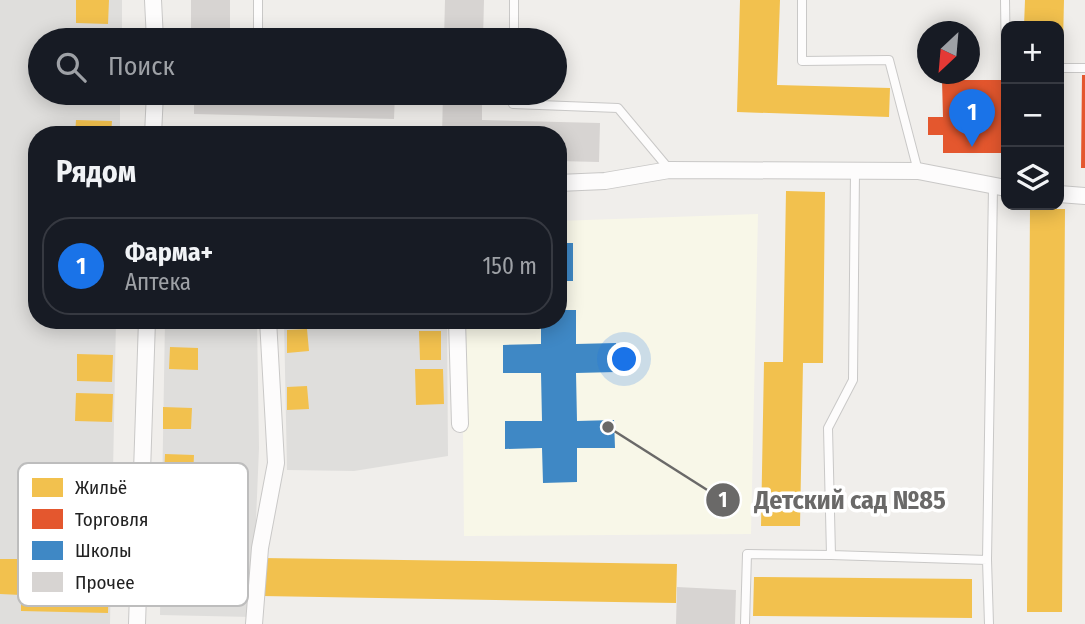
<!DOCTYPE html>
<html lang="ru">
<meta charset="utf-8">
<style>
:root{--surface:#171b24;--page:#242831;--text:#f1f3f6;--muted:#9ea1a6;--line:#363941;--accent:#1a73e8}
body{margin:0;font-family:"Fira Sans Condensed",sans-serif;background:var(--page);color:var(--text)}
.controls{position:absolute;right:21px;top:21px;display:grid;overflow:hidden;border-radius:14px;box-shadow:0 4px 18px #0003}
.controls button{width:63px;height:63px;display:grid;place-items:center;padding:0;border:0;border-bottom:2px solid var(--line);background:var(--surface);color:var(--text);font:35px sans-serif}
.compass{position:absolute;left:917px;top:21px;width:63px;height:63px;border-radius:50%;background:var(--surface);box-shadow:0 4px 18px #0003;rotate:206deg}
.you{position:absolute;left:625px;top:360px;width:24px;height:24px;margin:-18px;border:5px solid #fff;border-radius:50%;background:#1a73e8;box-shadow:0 0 0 10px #1a73e833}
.badge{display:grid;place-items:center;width:46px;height:46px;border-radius:50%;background:var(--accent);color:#fff;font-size:23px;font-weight:700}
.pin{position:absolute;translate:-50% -58px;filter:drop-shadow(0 2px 4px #0008)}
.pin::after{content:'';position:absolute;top:37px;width:24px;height:21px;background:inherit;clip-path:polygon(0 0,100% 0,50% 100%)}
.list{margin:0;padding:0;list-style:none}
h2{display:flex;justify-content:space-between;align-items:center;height:91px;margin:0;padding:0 28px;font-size:30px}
h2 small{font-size:23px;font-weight:400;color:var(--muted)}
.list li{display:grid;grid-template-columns:46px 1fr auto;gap:21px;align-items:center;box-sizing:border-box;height:98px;margin:0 14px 14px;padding:0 14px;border:2px solid var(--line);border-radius:28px}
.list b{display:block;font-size:26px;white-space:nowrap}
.list p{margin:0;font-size:23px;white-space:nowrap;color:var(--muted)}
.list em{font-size:23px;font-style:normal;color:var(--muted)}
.icon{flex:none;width:38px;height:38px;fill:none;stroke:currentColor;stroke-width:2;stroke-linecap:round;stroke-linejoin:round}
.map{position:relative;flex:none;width:1085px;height:624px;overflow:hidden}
.search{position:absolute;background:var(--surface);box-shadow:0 4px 18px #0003;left:28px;top:28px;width:539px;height:77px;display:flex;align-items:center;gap:18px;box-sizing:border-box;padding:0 24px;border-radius:38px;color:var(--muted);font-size:26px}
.panel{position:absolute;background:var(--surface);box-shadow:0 4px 18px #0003;left:28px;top:126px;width:539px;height:203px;border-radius:28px}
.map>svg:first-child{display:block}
</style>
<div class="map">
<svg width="1085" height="624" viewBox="0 0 1085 624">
<rect width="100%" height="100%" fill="#f0eeeb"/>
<path fill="#dfdedc" d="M0,0h122v40h-82v53h80v42h-83v185h79l-6,304h-110z
M165,320h92l2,128 -7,169 -92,-2z
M284,320h163l1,136 -94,15 -67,-1z"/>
<path fill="#f8f7e8" d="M758,214l-7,320 -287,2 -2,-216h96v-99z"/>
<path fill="#f2c14e" d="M76,0h33l-1,24 -32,-1z
M740,0h40l-3,85 113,3 -1,29 -152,-5z
M1025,0h39l-1,44h-4v-18h-35z
M76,120l36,1 -1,14h-36z
M786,191l39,1 -2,171h-20l-3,163h-39l3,-164h19z
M1030,209h35l-3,403h-35z
M170,320h29v7l-29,-1z
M307,329l2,22 -22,2v-23z
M419,331h22v29h-21z
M170,347l28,1v22l-29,-1z
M77,354l36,1 -1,27 -35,-1z
M415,369h28l1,35 -28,1z
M307,386l2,23 -22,1v-23z
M76,393l37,1 -1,28 -37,-1z
M163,407l29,1 -1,21h-28z
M165,454l29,1 -1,22 -29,-1z
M262,558l415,6 -1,39 -414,-7z
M0,559h31v11l78,2 -1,41 -87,-2v-16l-21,-1z
M754,577l218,2v39l-219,-2z"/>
<path fill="#e4572e" d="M1082,75h3v93h-4z
M942,80h64v73h-63v-18h-15v-18h15z"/>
<path fill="#3f88c5" d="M558,243h15v38h-7v22h-8z
M558,310h18v34l40,-1v29l-40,1 1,48 37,-1 1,28h-38v34l-34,1 -1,-35 -37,1v-28h37l-1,-48h-38v-28l38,-1v-24h17z"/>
<path fill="#d7d4d2" d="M191,0h39v32h-39z
M445,0h39l-1,40h-39z
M194,93h201l-1,26 -200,-5z
M443,93h39v27l118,3 -1,39 -41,-1v-26h-116z
M677,587l59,3 -1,34h-59z"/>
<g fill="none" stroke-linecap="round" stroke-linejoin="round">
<defs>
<path id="lane" d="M258,0v40
M802,0v61l87,-1 29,111
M1005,0l1,67
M514,40v-40
M1059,68h26
M513,93v11l105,4 51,61
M855,171l-2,209 -25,48 3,127 156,5 6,-373
M987,560l2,64
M745,624l2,-70 84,1"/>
<path id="street" d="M153,0l2,40
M153,135l2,-42
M558,183l47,-2 64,-11 249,1 88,17
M1059,194l26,2
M457,320l3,104
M137,624l10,-304
M254,624l6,-76 16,-85 -8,-143"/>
</defs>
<use href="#lane" stroke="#c9c8c7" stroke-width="10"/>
<use href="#street" stroke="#c9c8c7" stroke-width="18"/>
<use href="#lane" stroke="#fdfcfc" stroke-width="8"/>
<use href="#street" stroke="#fdfcfc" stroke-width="16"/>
</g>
<rect x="18" y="463" width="230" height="143" rx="10" fill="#fff" stroke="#bdbdbd" stroke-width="2"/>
<rect x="32" y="478" width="31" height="19" fill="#f2c14e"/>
<rect x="32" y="509" width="31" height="20" fill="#e4572e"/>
<rect x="32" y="541" width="31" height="19" fill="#3f88c5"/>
<rect x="32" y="572" width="31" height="20" fill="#d7d4d2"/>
<g font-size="19" fill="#222">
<text x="75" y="494">Жильё</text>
<text x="75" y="526">Торговля</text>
<text x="75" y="557">Школы</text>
<text x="75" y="589">Прочее</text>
</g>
<path fill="none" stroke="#6a6968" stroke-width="2.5" d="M608 427L723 500"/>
<g fill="#6a6968" stroke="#fff" stroke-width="2.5">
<circle cx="608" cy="427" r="7"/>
<circle cx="723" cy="500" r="18"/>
</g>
<g font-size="21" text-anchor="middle" font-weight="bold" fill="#fff">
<text x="723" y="507">1</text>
</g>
<g font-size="26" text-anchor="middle" font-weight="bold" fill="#6a6968" stroke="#fff" stroke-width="7" stroke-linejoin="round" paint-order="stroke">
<text x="850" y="509">Детский сад №85</text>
</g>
</svg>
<div class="controls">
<button>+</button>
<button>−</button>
<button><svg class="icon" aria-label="layers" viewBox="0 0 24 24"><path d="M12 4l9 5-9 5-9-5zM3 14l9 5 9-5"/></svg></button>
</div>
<svg class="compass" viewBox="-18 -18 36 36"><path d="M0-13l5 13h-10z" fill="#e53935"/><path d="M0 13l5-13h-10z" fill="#9ea1a6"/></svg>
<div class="you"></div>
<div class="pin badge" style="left:972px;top:147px">1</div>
<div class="search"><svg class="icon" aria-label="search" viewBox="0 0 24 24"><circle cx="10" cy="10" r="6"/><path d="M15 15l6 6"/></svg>Поиск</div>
<section class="panel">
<h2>Рядом<small></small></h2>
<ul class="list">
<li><span class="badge">1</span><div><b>Фарма+</b><p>Аптека</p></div><em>150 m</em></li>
</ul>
</section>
</div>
